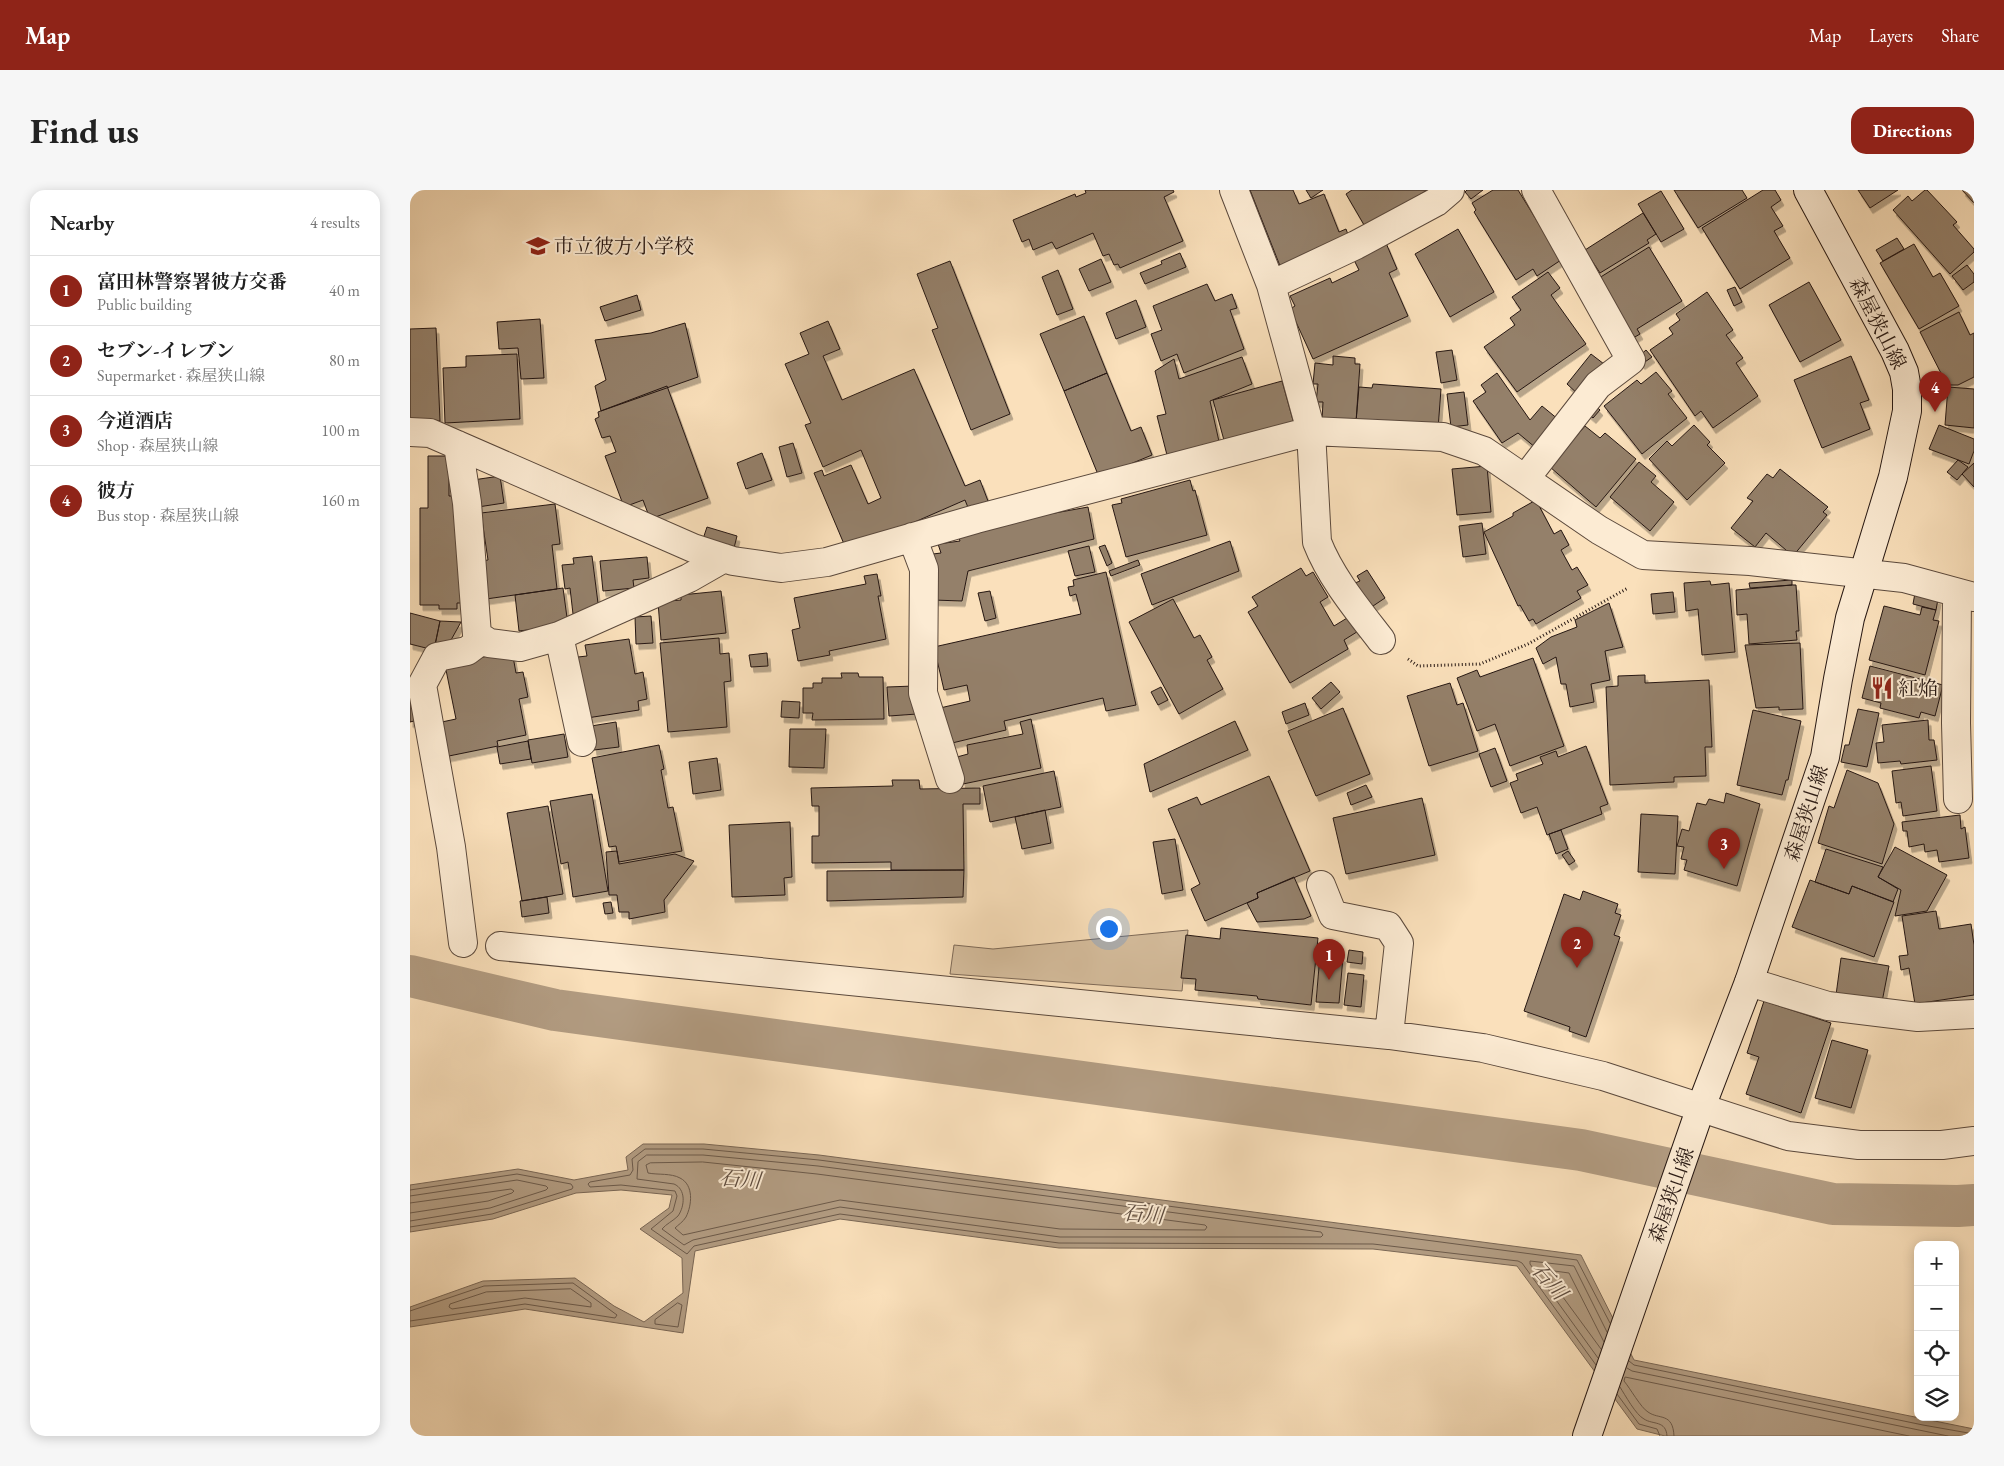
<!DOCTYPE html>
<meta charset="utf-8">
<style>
:root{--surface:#fff;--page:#f6f6f6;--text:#222;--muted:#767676;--line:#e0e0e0;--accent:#8f2418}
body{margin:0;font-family:"EB Garamond","Noto Serif JP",serif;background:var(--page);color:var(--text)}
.controls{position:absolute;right:15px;bottom:15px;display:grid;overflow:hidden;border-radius:10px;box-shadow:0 2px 12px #0003}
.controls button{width:45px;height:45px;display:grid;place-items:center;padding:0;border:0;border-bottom:1px solid var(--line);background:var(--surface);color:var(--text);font:25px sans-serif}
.you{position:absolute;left:698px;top:738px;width:18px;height:18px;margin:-12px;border:4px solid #fff;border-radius:50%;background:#1a73e8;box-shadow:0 0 0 8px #1a73e833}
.badge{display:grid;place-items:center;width:32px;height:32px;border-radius:50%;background:var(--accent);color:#fff;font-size:16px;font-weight:700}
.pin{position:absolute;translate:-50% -41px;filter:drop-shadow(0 1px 2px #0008)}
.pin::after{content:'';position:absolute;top:26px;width:18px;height:15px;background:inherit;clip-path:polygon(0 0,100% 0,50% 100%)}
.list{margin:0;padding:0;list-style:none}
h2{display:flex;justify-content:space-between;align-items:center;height:65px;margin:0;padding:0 20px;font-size:21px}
h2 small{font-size:16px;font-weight:400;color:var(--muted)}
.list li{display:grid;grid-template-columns:32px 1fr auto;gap:15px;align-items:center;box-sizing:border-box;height:70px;padding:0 20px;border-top:1px solid var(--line)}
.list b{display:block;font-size:19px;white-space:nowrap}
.list p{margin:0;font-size:16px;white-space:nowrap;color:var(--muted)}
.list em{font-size:16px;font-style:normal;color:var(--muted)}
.icon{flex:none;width:28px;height:28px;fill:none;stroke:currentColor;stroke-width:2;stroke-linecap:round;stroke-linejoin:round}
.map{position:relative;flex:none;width:1564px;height:1246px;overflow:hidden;border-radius:15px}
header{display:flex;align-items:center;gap:30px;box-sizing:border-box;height:70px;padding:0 25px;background:var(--accent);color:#fff}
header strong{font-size:24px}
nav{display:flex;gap:28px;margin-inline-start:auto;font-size:18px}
.intro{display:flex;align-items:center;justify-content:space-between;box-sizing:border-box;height:120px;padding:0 30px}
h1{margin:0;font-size:35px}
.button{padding:12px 22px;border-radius:15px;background:var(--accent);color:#fff;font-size:18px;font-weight:700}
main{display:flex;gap:30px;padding:0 30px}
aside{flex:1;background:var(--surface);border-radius:15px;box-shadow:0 2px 12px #0003}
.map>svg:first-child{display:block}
</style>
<header>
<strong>Map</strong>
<nav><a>Map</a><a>Layers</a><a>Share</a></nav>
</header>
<div class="intro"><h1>Find us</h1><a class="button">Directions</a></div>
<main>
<aside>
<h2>Nearby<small>4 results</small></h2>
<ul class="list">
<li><span class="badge">1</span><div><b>富田林警察署彼方交番</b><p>Public building</p></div><em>40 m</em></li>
<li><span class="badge">2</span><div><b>セブン-イレブン</b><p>Supermarket · 森屋狭山線</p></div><em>80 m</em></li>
<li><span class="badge">3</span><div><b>今道酒店</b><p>Shop · 森屋狭山線</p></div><em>100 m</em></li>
<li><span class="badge">4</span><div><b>彼方</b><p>Bus stop · 森屋狭山線</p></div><em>160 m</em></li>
</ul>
</aside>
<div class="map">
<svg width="1564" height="1246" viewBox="0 0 1564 1246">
<defs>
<filter id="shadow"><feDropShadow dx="3" dy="5.5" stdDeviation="0" flood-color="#0004"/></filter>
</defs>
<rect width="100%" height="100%" fill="#fae0bb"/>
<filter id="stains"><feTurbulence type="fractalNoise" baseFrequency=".004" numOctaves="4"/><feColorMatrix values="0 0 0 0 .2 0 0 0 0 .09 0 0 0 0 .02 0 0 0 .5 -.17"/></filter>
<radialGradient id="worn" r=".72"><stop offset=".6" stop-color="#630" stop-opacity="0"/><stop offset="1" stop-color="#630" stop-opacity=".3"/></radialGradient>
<path fill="#d6be9e" stroke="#7e6a58" d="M778,740l-6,61 -232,-17 4,-29 39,4z"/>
<path fill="#b29c82" stroke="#7a6755" d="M233,954h61l115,11 762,100 53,105 340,69v7h-309l-28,-7 -120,-163 -144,-17 -314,-1 -219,-29 -145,32 -12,82 -158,-24 -115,18v-20l73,-26 92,-3 39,28 30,16 39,-29 -1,-35 -42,-29 29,-21 3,-13 -51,-5 -45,3 -83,26 -83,13v-47l108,-16 56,11 54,-10 -2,-13z"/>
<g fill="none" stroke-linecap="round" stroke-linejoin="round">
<path stroke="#6c5a4a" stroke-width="1" d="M237,965h56l115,11 503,66 2,3 -2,2h-261l-220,-30 -147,33 -9,5 -22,-16c4,-5 11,-8 16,-13 7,-10 8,-27 -4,-32l-37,-5 1,-17z
M293,972l114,12 388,51 2,2 -2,3 -145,-1 -220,-29 -157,35 -8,-7c3,-3 8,-6 11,-11 6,-12 8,-32 -6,-39 -9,-5 -22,-3 -32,-5l-2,-8 4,-2z
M0,1000l107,-16 54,10 2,3 -1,2 -80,25 -82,13
M0,1006l107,-16 29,6 2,2 -2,2 -56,18 -80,13
M0,1013l101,-14 3,2 -2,2 -24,8 -78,12
M161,1099l20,14v4l-66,-9 -73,11 -3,-2 1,-3 36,-12z
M268,1113l4,2 -4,22 -23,-3v-4z
M0,1121l74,-25 89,-3 44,32 -2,3 -90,-14 -115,17
M1191,1159l-55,-75 1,-4 22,3 35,69
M1188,1168l-68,-94v-3l44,5 33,66
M1219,1171l5,4 289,60 51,9
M1186,1175l-74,-102 -4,-2 -145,-17 -314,-1 -219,-29 -146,32 -7,8 -36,-25 22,-18 4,-15 -2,-5 -54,-6 -31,2 -2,-3 2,-2 40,-7 3,-5 -1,-11 13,-10h58l116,11 758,100 33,63
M1217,1178l5,3 316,65
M1210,1197c5,8 16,28 24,32 9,6 22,1 23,17
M1207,1204l22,30 18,5 3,7
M1264,1246c-1,-24 -15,-16 -26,-24 -7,-4 -18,-24 -24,-31l1,-4 284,59"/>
<path stroke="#b29c82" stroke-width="42" d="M0,786l145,34 1026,140 252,54 125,2 16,-1"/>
</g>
<path fill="#94806a" stroke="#261712" filter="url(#shadow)" d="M675,0h88l1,2 -10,5 19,44 -63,27 -2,-4 -4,1 -5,-11 -6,2 -10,-23 -37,16 -4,-7 -19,8 -4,-11 -7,3 -9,-22 62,-26 1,3 10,-4z
M840,0h43l6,14 25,-10 15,38 7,-3 4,11 -68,31z
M896,0h17l-12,8z
M942,0h75l-60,40 -21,-36z
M1057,0h16l-12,9 -6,-7z
M1083,0h25l43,70 -24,16 -4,-7 -17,11 -42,-68 2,-2 -4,-7z
M1264,0h68l5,8 -49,30z
M1353,0h12l6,10 -10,7 12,19 -9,5 16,27 -50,31 -38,-61z
M1448,0h40l-28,18z
M1515,0h2l30,32 -4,3 21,24v3l-24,22 -57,-64 15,-14 4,5z
M1552,0h12v13z
M1251,1l23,38 -23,13 -23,-38z
M1233,23l13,21 -9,6 2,3 -49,30 -15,-23z
M1048,39l36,63 -44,25 -35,-63z
M1487,48l7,11 -21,12 -7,-11z
M976,53l11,26 -8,4 19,43 -95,43 -23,-50 5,-3 -5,-10 40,-18 2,5 27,-13 -6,-12z
M1504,54l19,33 7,-4 19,33 -40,23 -39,-66z
M1239,57l33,54 -45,28 3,5 -12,7 -37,-58z
M770,63l6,14 -41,17 -5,-11 22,-9 -1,-3z
M691,69l10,23 -22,9 -10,-22z
M540,71l60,153 -39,16 -39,-100 6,-2 -21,-54z
M1557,75l7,9v8l-11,8 -11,-14z
M648,80l15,39 -16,6 -15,-38z
M1138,82l12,16 -9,7 35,49 -69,48 -33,-45 31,-22 -5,-7 11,-8 -9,-13z
M1399,92l32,58 -41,22 -31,-57z
M797,94l8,17 17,-7 5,14 -7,2 14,39 -60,24 -7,-19 -16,7 -10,-27 11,-4 -9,-24z
M1325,97l7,15 -8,4 -7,-16z
M1297,102l26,38 -7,5 17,23 -7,5 22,33 -45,32 -12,-17 -6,5 -45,-66 23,-16 -4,-6 11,-8 -4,-6z
M227,105l4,15 -36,11 -5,-14z
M726,110l10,27 -30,12 -10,-26z
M1549,122l11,23 4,-2v44l-16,8h-11l-27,-53z
M674,126l23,57 -43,18 -24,-57z
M130,129l4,59 -23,1 -3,-31 -19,1 -2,-27z
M418,131l12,28 -17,7 19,44 72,-31 51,117 15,-6 8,21 -19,9 -4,-10 -64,28 -57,16 -30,-71 8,-3 2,6 27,-11 17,39 13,-6 -20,-48 -38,17 -18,-42 6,-2 -26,-59 24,-10 -9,-21z
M275,133l13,54 -97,34 -6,-25 11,-6 -11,-40 56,-7z
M26,138l4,93 -30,1v-93z
M1042,160l5,30 -16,3 -5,-31z
M1236,160l6,7 -10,7 -5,-6z
M107,164l3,65 -75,4 -2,-55 23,-1v-11z
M1181,164l13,10 -25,31 -12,-11z
M923,166l22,2v6h5l-4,58 -34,-2 1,-18h-7l2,-18h-5l2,-21 18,2z
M1441,166l18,44 -9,3 10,26 -48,19 -28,-68z
M832,167l10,27 -42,17 10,45 -52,13 -11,-43 9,-2 -11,-43 19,-12 5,20z
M1246,182l16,19 -4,3 19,24 -45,36 -38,-48 33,-26 4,4z
M697,183l24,58 10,-4 11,28 -53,22 -35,-86z
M1087,183l33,47 12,-14 17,14 -23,28 -18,-15 -16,10 -29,-42 13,-9 -5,-7z
M872,191l12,43 -69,20 -12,-44z
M963,194l68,5 -3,40 -82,-7 3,-35 13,1z
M257,196l41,112 -58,21 -7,-19 -19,7 -19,-51 11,-4 -6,-16 -8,2 -7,-19 4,-2 -1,-5z
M1538,197l26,2v39l-29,-3z
M1054,202l4,33 -17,2 -4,-33z
M1184,214l6,6 -7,8 -7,-6z
M1284,235l16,17 -3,3 18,18 -38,37 -38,-41 18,-18 5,5z
M1529,235l35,14v12l-5,13 -40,-15z
M1175,236l15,12 5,-5 31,26 -40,48 -46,-40z
M383,253l9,30 -15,4 -8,-30z
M352,263l10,27 -26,9 -9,-26z
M18,266h21v40h7l6,107h-5v6h-18v-4h-19v-97h8z
M1548,270l10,7 -11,13 -10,-8z
M1229,272l17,14 -5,6 23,20 -24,29 -40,-34z
M1564,273v24l-12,-13z
M1077,276l4,46 -34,3 -5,-46z
M1370,279l48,38 -5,5 4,3 -34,41 -27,-23 -11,14 -24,-19 22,-27 -6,-3 20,-24 6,4z
M90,286l4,27 -26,4 -5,-27z
M780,290l3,11 2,-1 12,45 -81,22 -14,-52 10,-2 -1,-4z
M1126,310l18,34 7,-4 8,15 -8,5 11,20 5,-3 11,18 -11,6 4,7 -45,26 -3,-5 -4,2 -9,-16 -2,1 -34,-74 29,-16v-3z
M145,314l5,40 -8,1 5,44 -71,10 -5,-38 7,-1 -7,-47z
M678,317l6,32 -126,32 -6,30 -29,-1v-46l8,-1 -3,-9 22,-3 -2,-6 58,-15z
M1072,333l4,31 -23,3 -4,-31z
M297,337l30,9 -3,12 -31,-9z
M820,351l9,30 -87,34 -11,-31z
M695,355l7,18 -5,3 -8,-19z
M679,356l6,26 -20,4 -7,-25z
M182,366l7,55 -26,3 -3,-26 -5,1 -3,-24 12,-1 -1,-6z
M237,367l2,21 -16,2 1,8 -31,3 -3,-30z
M728,370l2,5 -29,11 -2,-5z
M891,378l5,8 7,-4 15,25 -8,5 14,24 18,-11 8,15 -16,10 4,9 -58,34 -42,-71 10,-6 -6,-9z
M957,380l18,28 -15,10 -15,-25 5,-2 -3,-5z
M696,382l30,133 -30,6 -3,-13 -99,23 2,9 -58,14 -8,-36 30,-7 -3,-16 -23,5 -10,-43 147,-33 -5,-20 -6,2 -2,-9 6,-1 -1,-6z
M467,384l4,22h-3l8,43 -57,12 1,4 -32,6 -6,-31 8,-2 -6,-30 72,-14 -2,-8z
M1382,390v5l-42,3 -1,-5z
M1300,391l1,4 18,-2 6,69 -33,3 -4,-46 -12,2 -2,-28z
M1382,395h4l3,46h-3l1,9 -48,4 -2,-30 -10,1 -1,-25z
M153,398l5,37 -49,6 -4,-36z
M311,401l5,42 -65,7 -3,-38 23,-2v-5z
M580,401l6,27 -11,3 -7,-28z
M1263,402l2,20 -22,2 -2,-20z
M1505,403l23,6 -2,11 -23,-6z
M763,409l21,39 6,-3 12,22 -5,3 16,29 -44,25 -50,-92z
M1199,413l14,44 -18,4 5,29 -19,4 3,18 -24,5 -4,-23h-5l-5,-27 -13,7 -7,-16 15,-11 26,-10 -2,-7z
M1474,416l36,9 2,-8 14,3 -3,10 6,1 -14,54 -56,-15z
M0,423l30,8 -6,29 -24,-6z
M241,426l2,27 -17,1 -1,-27z
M30,431l21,1 -15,27 -11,-4z
M309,448l1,16 9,-1 2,28 -7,1 3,45 -59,5 -8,-89z
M219,449l6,35 8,-2 4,27 -9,2 1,9 -52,8 -9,-61 9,-1 -2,-11z
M1390,453l3,66 -24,1v-3l-23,1 -11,-63z
M102,461l4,22 7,-1 5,25 -9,2 7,36 -29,6 1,5 -54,11 -7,-34 19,-4 -11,-54z
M357,463l1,13 -17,1 -2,-12z
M1123,468l31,88 -54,20 -15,-42 -18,7 -20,-53 20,-8 3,7z
M1460,476l73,19 -8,31 -14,-4 -2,6 -39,-10 1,-5 -19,-5z
M431,483h17l1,4h24l1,42 -72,1 1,-7h-10v-25h10v-5h9v-5h20z
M1235,485v8l64,-3 3,67h-7l1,29 -32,1v5l-64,3 -4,-98 12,-1v-10z
M921,492l9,10 -19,17 -9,-11z
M1040,493l7,22 6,-2 15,48 -49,15 -22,-70z
M504,496l3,28 -28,2 -2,-29z
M751,497l7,13 -10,5 -7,-13z
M0,500l8,30 -8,2z
M372,511l18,1 -1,16 -18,-1z
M895,513l4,12 -23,9 -4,-12z
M933,518l27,66 -54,22 -28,-65z
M1448,519l21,4 -12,54 -26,-5 4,-17h4z
M1343,520l48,11 -13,59h-2l-4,15 -45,-10z
M621,529l10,49 -78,16 -6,-27 11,-3 -1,-9 56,-11 -3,-12z
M1518,530l1,20h5l3,20 -36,4 -1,-3 -22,2 -2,-20 8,-1 -2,-17z
M825,531l13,29 -98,42 -6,-28z
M206,532l3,25 -25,3 -3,-24z
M380,539h36l-2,39 -35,-1z
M154,544l4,23 -36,6 -4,-23z
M118,551l3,18 -31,5 -3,-17z
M249,555l5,24 -3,1 7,38 5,-1 9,44 -63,11 -3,-16 -7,1 -17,-89z
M1176,556l22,58 -8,3 2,7 -55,21 -10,-28 -16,6 -11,-30 8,-3 -2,-6 27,-10 -3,-7 16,-6 2,6z
M1085,558l12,33 -16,6 -12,-33z
M307,568l4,32 -28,4 -4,-32z
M1521,576l6,45 -34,5 -2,-14 -5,1 -4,-32z
M1437,580l31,13 16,41 -12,40 -64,-21 11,-37 5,2z
M644,581l7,36 -71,15 -7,-36z
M859,586l41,95 -53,22 1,5 -53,23 -14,-32 9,-5 -32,-75 29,-12 4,8z
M482,590h27l1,9 60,-1v16h-17l1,66h-73v-8l-79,1v-27h7v-30h-7l-1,-18 82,-2z
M956,595l6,12 -21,8 -4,-12z
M1316,603l34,11 -23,82 -53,-16 3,-10 -6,-1 3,-12 -7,-1 5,-17 7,2 8,-28 9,2 3,-6 15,4z
M182,604l16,97 -35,6 -5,-35 -7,2 -11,-63z
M1012,608l13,57 -89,19 -13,-56z
M138,616l15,88 -41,7 -15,-88z
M635,620l6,33 -29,6 -7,-32z
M1231,624l37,2 -3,58 -37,-2z
M1550,625l1,14 4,-2 4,31 -30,4 -2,-12 -12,2 -1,-8 -15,3 -2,-16h-4l-1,-9z
M380,632l2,55 -8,1 1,17 -53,2 -3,-72z
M1151,640l7,19 -12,5 -7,-20z
M765,649l8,51 -21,4 -9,-52z
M1485,657l52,28 -20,36 -32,5 6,-26 -23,-13z
M1416,659l57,18 -5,10 20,12 -5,13 -41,-16 -3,8 -34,-12z
M207,661l2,13 56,-10 19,7 -30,39 1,12 -36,7v-7h-10l-2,-17h-8l-3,-43z
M1158,661l7,10 -6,4 -7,-10z
M554,680l-1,27 -136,4v-30z
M884,687l17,39 -7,3 -47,3 -10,-19 11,-5 -1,-5z
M1400,690l39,14 3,-8 42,16 -20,55 -82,-30z
M1173,701l35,13 -3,9 6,2 -7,20 6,2 -34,100 -17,-6 1,-4 -46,-16 40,-117 16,6z
M137,707l2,16 -27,4 -2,-16z
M201,712l2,11 -8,1 -2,-11z
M1526,721l3,18 32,-5 3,21v50l-59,9 -6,-36 -8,2 -2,-14 9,-1 -6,-39z
M811,738l97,10 -7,67 -53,-6 -1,-3 -62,-6 1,-11 -15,-1 5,-43 34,4z
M939,760l14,2 -1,12 -15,-2z
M910,765l23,2 -4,46 -23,-1z
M1431,768l48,8 -7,36 -46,-7z
M938,783l16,2 -3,32 -17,-2z
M1354,811l67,22 -30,90 -55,-19 13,-37 -12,-4z
M1422,850l36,10 -17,58 -36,-10z"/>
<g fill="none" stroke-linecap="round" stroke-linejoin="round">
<defs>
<path id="minor" d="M824,0l37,95 40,146 6,111c14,36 41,68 64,98
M861,95l85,-40 80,-43 14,-12
M0,242l20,1 263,115 40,13 48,7 46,-6 149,-43 335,-88 132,6 41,14 115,79 44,25 107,6 154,17 70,19
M48,255l9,58 10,132 12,8 31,4 39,-11 130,-58 35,-20
M1115,289l73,-94 33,-25 -95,-170
M502,347l12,32 -1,124 27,86
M1547,403l-1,130 2,76
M149,446l23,106
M911,695l12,30 55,11 11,17 -10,92
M53,753l-12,-96 -29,-162 15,-28 30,-6 16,-12
M90,756l889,89 94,13 120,28 185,60 71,9h83l32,-4
M1339,792l79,24 90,11 56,-3"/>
<path id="secondary" d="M1177,1246l114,-329 48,-125 76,-225 13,-78 12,-61 43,-141 14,-66v-22l-3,-17 -9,-21 -87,-161"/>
</defs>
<use href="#minor" stroke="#5b493c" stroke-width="30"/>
<use href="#secondary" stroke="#261712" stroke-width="30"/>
<path stroke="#261712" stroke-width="3" stroke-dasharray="1 2.5" stroke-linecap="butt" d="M998,469l10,7 62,-2 48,-20 100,-56"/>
<use href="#minor" stroke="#fcebd3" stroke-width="28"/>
<use href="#secondary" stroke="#fcebd3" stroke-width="28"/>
</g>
<defs>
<symbol id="school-bare" viewBox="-9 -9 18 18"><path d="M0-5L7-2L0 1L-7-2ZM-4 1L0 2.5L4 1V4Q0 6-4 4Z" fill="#8f2418" stroke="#fcebd3" stroke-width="2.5" paint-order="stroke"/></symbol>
<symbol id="restaurant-bare" viewBox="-9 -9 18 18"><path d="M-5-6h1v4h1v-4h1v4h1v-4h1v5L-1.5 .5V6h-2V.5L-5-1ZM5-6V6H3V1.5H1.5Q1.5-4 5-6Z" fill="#8f2418" stroke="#fcebd3" stroke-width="2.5" paint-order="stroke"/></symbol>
</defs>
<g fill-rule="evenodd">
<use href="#school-bare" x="112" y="40" width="32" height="32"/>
<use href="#restaurant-bare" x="1456" y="482" width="32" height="32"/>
</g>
<g text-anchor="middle" stroke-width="4" stroke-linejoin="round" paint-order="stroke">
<g font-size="20" fill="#261712" stroke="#fcebd3" text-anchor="start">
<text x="144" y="63">市立彼方小学校</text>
<text x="1488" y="505">紅焔</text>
</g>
<g font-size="20" fill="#261712" stroke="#fcebd3">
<text transform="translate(1468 133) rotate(63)" y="7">森屋狭山線</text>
<text transform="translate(1396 623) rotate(-72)" y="7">森屋狭山線</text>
<text transform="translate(1261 1005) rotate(-71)" y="7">森屋狭山線</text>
</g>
<g font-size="21" font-style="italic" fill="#5e4c3f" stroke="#fcebd3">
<text transform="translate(330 989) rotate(5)" y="7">石川</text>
<text transform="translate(733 1024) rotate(5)" y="7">石川</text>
<text transform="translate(1139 1091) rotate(49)" y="7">石川</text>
</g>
</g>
<rect width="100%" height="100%" filter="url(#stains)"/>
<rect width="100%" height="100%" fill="url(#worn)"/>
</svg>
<div class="controls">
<button>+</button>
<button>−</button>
<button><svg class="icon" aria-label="locate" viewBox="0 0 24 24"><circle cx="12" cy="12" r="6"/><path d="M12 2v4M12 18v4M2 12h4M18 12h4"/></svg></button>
<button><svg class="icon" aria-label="layers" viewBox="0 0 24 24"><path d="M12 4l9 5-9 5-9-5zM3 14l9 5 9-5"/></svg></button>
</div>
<div class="you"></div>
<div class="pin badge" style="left:919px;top:790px">1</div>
<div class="pin badge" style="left:1167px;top:778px">2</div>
<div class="pin badge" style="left:1314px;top:679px">3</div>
<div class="pin badge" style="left:1525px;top:222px">4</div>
</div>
</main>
